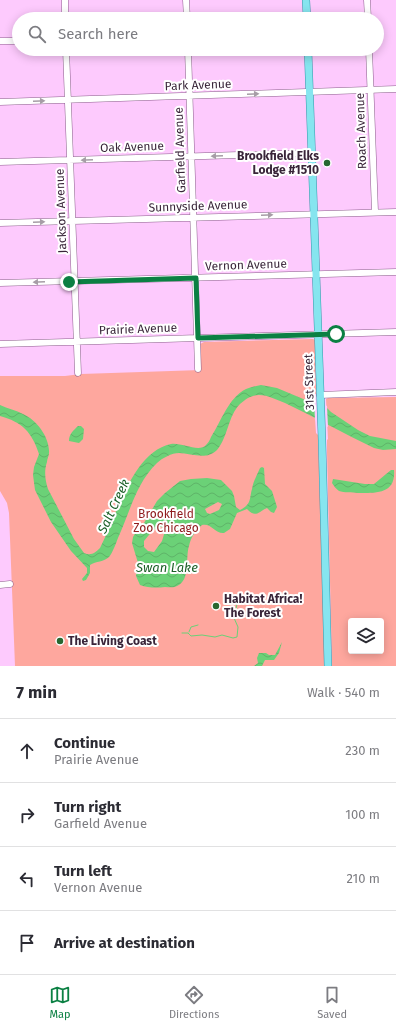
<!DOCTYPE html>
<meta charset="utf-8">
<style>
:root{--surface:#fff;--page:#f2f2f3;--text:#2b2b33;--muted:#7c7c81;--line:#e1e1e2;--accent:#0b8043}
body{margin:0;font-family:"Fira Sans",sans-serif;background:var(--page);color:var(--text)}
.controls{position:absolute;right:12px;bottom:12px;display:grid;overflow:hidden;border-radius:4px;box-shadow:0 2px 10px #0003}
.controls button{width:36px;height:36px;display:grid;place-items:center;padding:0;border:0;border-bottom:1px solid var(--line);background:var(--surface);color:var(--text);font:20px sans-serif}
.stop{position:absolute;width:12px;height:12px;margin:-9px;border:3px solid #0b8043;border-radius:50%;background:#fff}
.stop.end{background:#0b8043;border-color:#fff;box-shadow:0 1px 4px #0008}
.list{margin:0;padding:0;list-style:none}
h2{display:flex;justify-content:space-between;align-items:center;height:52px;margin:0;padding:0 16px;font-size:17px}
h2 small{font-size:13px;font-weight:400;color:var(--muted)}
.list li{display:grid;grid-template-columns:26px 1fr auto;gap:12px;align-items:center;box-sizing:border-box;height:64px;padding:0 16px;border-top:1px solid var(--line)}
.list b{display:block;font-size:15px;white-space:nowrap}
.list p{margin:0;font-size:13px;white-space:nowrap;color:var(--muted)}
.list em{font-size:13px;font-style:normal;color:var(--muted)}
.icon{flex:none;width:22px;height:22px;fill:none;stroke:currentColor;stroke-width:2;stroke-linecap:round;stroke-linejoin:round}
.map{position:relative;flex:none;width:396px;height:666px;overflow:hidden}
.search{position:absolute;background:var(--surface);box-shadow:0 2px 10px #0003;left:12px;right:12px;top:12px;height:44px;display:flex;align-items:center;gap:10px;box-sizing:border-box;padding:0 14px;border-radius:22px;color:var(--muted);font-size:15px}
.sheet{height:308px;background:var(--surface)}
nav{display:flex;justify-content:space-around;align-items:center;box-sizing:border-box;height:56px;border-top:1px solid var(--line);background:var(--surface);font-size:11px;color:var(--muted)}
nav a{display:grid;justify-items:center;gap:2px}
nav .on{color:var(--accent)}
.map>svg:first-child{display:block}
</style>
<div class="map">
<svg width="396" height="666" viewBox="0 0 396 666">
<defs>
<pattern id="water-waves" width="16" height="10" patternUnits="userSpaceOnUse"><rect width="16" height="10" fill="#6bd177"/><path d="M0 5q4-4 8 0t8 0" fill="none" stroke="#5eb368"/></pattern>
</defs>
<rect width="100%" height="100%" fill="#fdcafd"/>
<path fill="#fea79e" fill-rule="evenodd" d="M313,339l2,1 1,54 -2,-1v9l-6,11 7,5 1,15 2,2 7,231h-310l-6,-153 -2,-10 -7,-12v-115h65l16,-2 120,-4 -1,-26 4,-2z
M396,397v269h-64l-5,-214v-13l1,1 -2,-41 2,-1zM351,621h30v30h-30z"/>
<path fill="url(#water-waves)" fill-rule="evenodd" d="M261,385l16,3 31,13 19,7 4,4 27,18 12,6 26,5v8l-13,1 -9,-2c-30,-14 -59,-31 -89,-45 -8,-3 -17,-8 -26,-8 -8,0 -13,4 -19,9 -12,12 -12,33 -23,46 -11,11 -26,3 -38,3 -7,0 -17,5 -22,10 -21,20 -27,49 -39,75 -2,5 -5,14 -9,19 -5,5 -13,4 -19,8v8l-4,7 -3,1 -1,-2 5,-6v-5l-16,-17 -20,-29 -16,-32 -2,-15 1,-8 5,-13c-7,-22 -17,-32 -39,-38v-11c8,4 16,5 23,9 14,6 27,24 26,39 0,3 -2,6 -2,9 -3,9 -2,18 1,27l26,50 10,14c7,3 11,0 16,-5 16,-31 32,-96 71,-104 10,-2 28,9 35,1 2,-2 4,-5 5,-8 10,-15 17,-39 35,-48 5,-2 10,-3 15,-4z
M78,426h3l3,3 -1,10 -4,4 -10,-2c0,-7 4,-10 9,-15z
M262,467l2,1 1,16 7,7 5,16 -3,6 -3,-1 -4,-4c-8,3 -11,11 -20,1l-10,4 -7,16 -6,4c-9,1 -12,-10 -22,-8 -7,6 -11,12 -13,21 -4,12 2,34 -12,40 -3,2 -8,1 -12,1 -8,1 -17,1 -25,-2l-4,-9 2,-13 -6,-20 1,-6 6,-10 5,-4 13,-22 8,-8 15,-12 11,-2 16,-1 14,2 11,11 2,5 2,11 4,3c12,-6 9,-11 12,-21 1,-7 5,-14 8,-21zM218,502l4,2 -3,6 -9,4 -3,-1 -2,-4zM159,527h3l3,4 -3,10 -8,11 -6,-1 -4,-4v-6l9,-11z
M391,470h3c2,24 -18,23 -36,23 -6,-1 -14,0 -19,-2 -3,-2 -5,-5 -7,-8l1,-4 32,5h9z
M282,642l-3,11 -5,7h-9l-3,6h-8l4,-3 -1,-5 2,-5h7l3,2h6z"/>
<path fill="#fdcafd" d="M314,400l13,6 1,21 -13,-7z"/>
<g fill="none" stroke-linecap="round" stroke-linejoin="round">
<path stroke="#6bd177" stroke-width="1" d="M189,632l2,-5 7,-2
M182,633h6l3,3 11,-1 13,2 7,-2 11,3 4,-1 1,-10 -4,-9 3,-14"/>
<defs>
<path id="minor" d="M65,0v19
M186,0l1,19
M367,0l1,19
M0,41h19
M66,49l12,324
M188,49l10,320
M369,49l6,163
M0,102l396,-13
M0,162l312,-9
M0,223l396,-11
M0,283l396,-11
M0,344l396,-12
M320,395l76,-3
M0,585l10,-1"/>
<path id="major" d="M306,0l1,19
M308,49l14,391 6,226"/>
</defs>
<use href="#minor" stroke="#8c5e8c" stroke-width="7"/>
<use href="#major" stroke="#3696a9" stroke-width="8"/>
<use href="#minor" stroke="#fff" stroke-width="6"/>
<use href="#major" stroke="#86e5ef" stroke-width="7"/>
</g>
<defs><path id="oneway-solid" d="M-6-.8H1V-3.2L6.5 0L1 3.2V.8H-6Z"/></defs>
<g fill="#a69da6">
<use href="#oneway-solid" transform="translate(253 94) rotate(-2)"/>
<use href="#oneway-solid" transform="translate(39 101) rotate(-2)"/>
<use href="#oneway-solid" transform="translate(217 156) rotate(178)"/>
<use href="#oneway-solid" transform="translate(87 160) rotate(178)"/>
<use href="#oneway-solid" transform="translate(267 215) rotate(-2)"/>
<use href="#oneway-solid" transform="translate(39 222) rotate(-2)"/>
<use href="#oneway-solid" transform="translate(39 282) rotate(178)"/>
</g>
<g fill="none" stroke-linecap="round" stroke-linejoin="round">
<path stroke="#0b8043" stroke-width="5" d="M69,282l127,-4 2,60 138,-4"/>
</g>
<g fill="#276730" stroke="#fff" stroke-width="1.5">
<circle cx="327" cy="163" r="4"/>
<circle cx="216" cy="606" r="4"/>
<circle cx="60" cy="641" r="4"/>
</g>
<g text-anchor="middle" stroke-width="4" stroke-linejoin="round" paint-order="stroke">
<g font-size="12" fill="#392539" stroke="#fff">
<text transform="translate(198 85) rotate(-2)" y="4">Park Avenue</text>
<text transform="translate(361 131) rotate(-92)" y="4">Roach Avenue</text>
<text transform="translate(132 147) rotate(-2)" y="4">Oak Avenue</text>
<text transform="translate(180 150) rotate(-92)" y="4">Garfield Avenue</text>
<text transform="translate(198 206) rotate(-2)" y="4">Sunnyside Avenue</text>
<text transform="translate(61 211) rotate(-92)" y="4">Jackson Avenue</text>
<text transform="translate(246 265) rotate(-2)" y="4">Vernon Avenue</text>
<text transform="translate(138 329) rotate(-2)" y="4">Prairie Avenue</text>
<text transform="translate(309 382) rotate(-92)" y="4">31st Street</text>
</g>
<g font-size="12" font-weight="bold" fill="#392539" stroke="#fff" text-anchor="start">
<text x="319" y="160" text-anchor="end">Brookfield Elks<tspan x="319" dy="14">Lodge #1510</tspan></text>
<text x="224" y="603">Habitat Africa!<tspan x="224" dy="14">The Forest</tspan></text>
<text x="68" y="645">The Living Coast</text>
</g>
<g font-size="12" fill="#8f1c1d" stroke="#fff">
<text x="166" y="518">Brookfield<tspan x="166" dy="14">Zoo Chicago</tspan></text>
</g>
<g font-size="13" font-style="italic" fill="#1a5f26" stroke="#fff">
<text transform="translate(113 506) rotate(-65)" y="5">Salt Creek</text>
<text x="167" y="572">Swan Lake</text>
</g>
</g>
</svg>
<div class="controls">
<button><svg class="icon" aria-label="layers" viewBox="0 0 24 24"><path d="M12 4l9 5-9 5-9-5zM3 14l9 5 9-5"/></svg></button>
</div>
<div class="stop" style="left:336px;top:334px"></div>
<div class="stop end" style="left:69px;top:282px"></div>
<div class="search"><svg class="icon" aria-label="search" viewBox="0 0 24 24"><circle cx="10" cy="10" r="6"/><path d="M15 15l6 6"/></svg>Search here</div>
</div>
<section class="sheet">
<h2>7 min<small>Walk · 540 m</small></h2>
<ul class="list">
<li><svg class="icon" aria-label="ahead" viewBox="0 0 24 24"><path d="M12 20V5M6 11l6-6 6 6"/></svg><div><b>Continue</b><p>Prairie Avenue</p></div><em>230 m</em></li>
<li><svg class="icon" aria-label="right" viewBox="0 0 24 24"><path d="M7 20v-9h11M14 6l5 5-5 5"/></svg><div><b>Turn right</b><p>Garfield Avenue</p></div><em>100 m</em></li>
<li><svg class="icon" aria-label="left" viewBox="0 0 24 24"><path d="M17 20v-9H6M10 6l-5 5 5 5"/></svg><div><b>Turn left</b><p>Vernon Avenue</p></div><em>210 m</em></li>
<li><svg class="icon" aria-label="arrive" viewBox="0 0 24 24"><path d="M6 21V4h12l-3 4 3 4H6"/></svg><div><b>Arrive at destination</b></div></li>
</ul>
</section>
<nav>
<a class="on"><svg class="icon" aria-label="map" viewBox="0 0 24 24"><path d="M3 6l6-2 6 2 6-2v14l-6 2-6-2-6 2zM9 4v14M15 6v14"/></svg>Map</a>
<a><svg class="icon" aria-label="directions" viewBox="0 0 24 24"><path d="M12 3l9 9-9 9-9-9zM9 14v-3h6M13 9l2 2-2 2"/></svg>Directions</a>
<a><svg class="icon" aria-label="saved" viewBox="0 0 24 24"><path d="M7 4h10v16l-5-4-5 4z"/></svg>Saved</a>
</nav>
